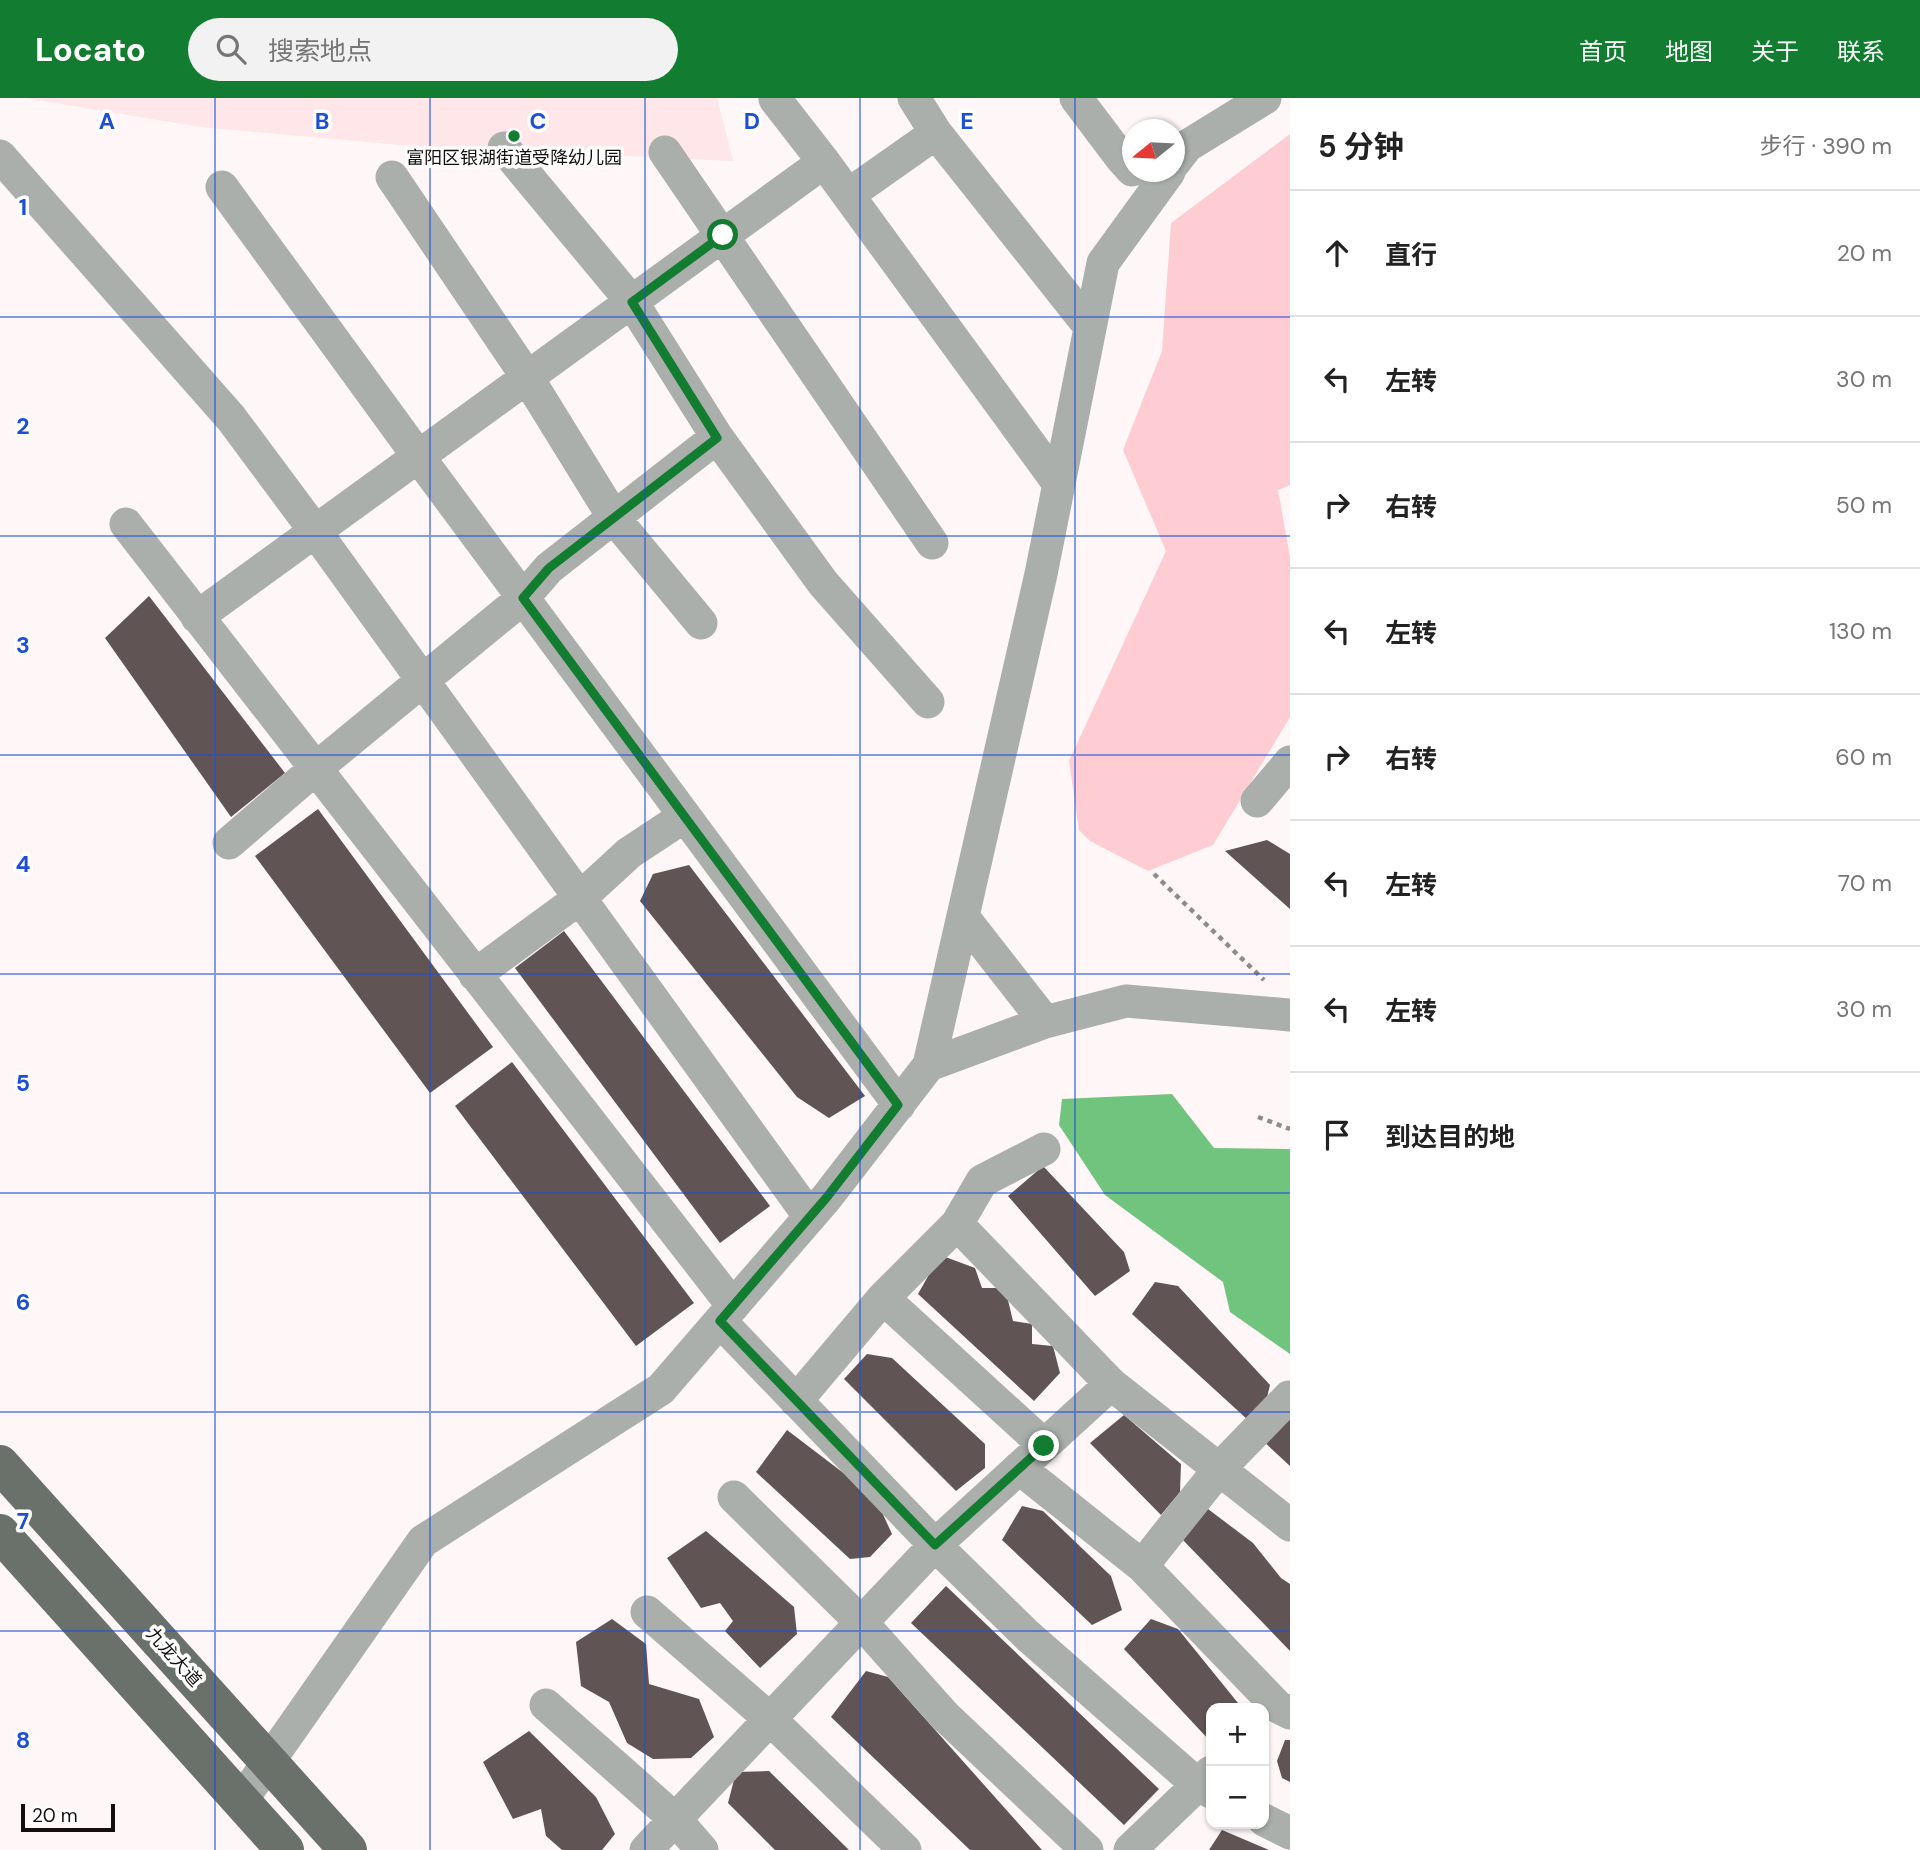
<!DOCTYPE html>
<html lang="zh">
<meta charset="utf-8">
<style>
:root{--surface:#fff;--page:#f2f2f2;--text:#222;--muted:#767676;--line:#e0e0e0;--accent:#127d31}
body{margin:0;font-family:"DM Sans","Noto Sans SC",sans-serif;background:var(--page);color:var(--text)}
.controls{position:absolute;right:21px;bottom:21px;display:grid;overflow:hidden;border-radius:14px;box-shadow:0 2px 5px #0004}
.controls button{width:63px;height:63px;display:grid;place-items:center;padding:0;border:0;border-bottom:2px solid var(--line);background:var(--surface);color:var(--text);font:35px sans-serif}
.compass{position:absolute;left:1122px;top:21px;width:63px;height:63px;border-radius:50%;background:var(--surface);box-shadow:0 2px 5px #0004;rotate:252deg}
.scale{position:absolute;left:21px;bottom:18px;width:94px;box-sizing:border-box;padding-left:7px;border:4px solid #130f0f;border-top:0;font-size:19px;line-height:24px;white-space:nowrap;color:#130f0f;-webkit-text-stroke:5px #fff;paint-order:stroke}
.stop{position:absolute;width:21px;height:21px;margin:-16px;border:5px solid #127d31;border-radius:50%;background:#fff}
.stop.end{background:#127d31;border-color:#fff;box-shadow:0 2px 7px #0008}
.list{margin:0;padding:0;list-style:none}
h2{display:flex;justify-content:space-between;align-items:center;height:91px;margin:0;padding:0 28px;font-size:30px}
h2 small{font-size:23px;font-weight:400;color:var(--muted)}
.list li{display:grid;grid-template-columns:46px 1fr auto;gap:21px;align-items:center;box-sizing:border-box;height:126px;padding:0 28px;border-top:2px solid var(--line)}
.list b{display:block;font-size:26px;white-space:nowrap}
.list em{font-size:23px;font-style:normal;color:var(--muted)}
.icon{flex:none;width:38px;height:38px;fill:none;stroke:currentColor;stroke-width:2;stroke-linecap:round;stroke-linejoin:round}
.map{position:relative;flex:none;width:1290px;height:1752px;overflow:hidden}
header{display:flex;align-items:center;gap:42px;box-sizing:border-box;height:98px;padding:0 35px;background:var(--accent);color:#fff}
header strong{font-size:33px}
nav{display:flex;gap:38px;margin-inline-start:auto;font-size:24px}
.search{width:490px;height:63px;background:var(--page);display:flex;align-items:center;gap:18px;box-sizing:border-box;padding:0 24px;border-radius:38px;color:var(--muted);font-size:26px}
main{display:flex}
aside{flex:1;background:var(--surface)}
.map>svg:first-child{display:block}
</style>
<header>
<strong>Locato</strong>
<div class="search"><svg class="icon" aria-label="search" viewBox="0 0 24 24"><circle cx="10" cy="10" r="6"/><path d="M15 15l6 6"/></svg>搜索地点</div>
<nav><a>首页</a><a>地图</a><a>关于</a><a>联系</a></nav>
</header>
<main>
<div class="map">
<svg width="1290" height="1752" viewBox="0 0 1290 1752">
<rect width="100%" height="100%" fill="#fff6f7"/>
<path fill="#fee6e9" d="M25,0h692l16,63 -332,-16 -201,-18z"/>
<path fill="#fecdd3" d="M1290,36v351l-12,5 12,67v160l-77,128 -65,26 -58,-30 -11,-11 -10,-69 97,-210 -43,-101 39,-99 9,-128z"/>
<path fill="#71c47d" d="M1172,996l42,54 76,1v205l-60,-42 -7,-30 -118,-87 -46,-70 3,-26z"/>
<path fill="#605455" d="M149,498l136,177 -54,44 -126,-179z
M318,711l175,238 -63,46 -175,-237z
M1267,742l23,14v55l-65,-58z
M689,767l176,231 -36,22 -32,-21 -157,-196 13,-27z
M564,833l206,275 -50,37 -205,-275z
M512,964l182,241 -58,43 -181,-240z
M1043,1068l81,86 6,19 -35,25 -87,-100z
M940,1157l35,13 7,20h23l8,33 19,3v20l21,2 7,27 -26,28 -116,-107z
M1155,1184l23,4 92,99 -6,25 -16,10 -116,-106z
M867,1256l25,4 93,86v24l-29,23 -112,-112z
M1124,1317l57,49 -1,28 -19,23 -71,-72z
M1290,1317v51l-29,-27z
M787,1332l88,67 17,37 -22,23 -20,2 -94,-87z
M1022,1408l21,5 68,65 11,34 -30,15 -90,-85z
M1208,1411l45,34 28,35 9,6v67l-108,-112z
M706,1433l88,76 3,27 -37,34 -35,-37 8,-10 -13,-18 -19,5 -34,-50z
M946,1488l213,203 -35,36 -213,-202z
M612,1521l34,25 3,40 50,15 15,38 -23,21 -38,1 -26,-16 -18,-41 -28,-16 -5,-44z
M1151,1521l27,10 60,74 -1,5h-26v34l-87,-93z
M866,1573l22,6 154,173h-72l-139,-133z
M529,1633l67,66 19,37 -13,16h-40l-16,-14 -5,-27 -28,10 -30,-57z
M1285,1642h5v42l-8,-4 -5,-17z
M769,1673l80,79h-74l-47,-47 8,-31z
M1222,1732l47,20h-60z"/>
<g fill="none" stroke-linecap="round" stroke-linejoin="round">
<path stroke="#918a8a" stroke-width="4.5" stroke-dasharray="5 5" stroke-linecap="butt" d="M1154,776l110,106
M1258,1019l32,12"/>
<path stroke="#aaafab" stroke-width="33" d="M914,0l22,35 154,194
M1076,0l46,61 10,11
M775,1l49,63 235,322
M504,50l128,154 85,135 106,146 105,119
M665,54l267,391
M0,58l231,262 84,113 495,686
M1174,65l13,-17 78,-48
M392,79l135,200 87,141 87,105
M222,89l196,269 481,649
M848,97l88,-62
M126,426l607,782
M197,519l627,-455
M1257,703l33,-39
M229,745l86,-74 208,-171 26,-30 168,-131
M963,819l82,105
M475,877l105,-77 49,-45 56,-37
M929,967l116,-43 81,-21 164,14
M957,1126l154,160 179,141
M883,1200l161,147
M720,1223l215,224 93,91 170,149 13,7
M796,1303l87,-103 74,-74 25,-43 62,-32
M1019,1370l123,98 136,141 12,6
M734,1399l128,126 83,93 142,134
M1142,1468l78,-98 69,-71
M647,1514l123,107 135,131
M546,1607l129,114 27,31
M241,1703l182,-260 238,-152 166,-192 102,-132 112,-491 62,-311 66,-91
M1264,1722l26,13
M646,1752l289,-305 176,-161
M1130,1752l81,-78"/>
<path stroke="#6a716b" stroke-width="38" d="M0,1366l348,386
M0,1435l285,317"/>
</g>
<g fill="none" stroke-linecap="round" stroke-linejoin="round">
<path stroke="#127d31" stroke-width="9" d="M723,137l-91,67 85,136 -168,130 -26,30 375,507 -71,92 -107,124 215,224 109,-99"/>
</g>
<path fill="none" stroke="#1d4ed8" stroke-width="2" stroke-opacity="0.55" d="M215,0v1752M430,0v1752M645,0v1752M860,0v1752M1075,0v1752M0,219h1290M0,438h1290M0,657h1290M0,876h1290M0,1095h1290M0,1314h1290M0,1533h1290"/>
<circle fill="#127d31" stroke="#fff" stroke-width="2.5" cx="514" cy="38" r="7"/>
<g text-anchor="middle" stroke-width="7" stroke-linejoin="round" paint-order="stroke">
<g font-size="18" fill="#130f0f" stroke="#fff">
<text x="514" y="66">富阳区银湖街道受降幼儿园</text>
</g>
<g font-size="18" fill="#130f0f" stroke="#fff">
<text transform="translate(174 1559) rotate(48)" y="6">九龙大道</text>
</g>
</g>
<g font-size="23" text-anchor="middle" font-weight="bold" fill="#1d4ed8" stroke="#fff" stroke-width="7" stroke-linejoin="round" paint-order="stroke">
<text x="107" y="31">A</text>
<text x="322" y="31">B</text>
<text x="538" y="31">C</text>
<text x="752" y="31">D</text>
<text x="967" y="31">E</text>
<text x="23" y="117">1</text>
<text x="23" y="336">2</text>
<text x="23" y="555">3</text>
<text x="23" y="774">4</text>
<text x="23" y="993">5</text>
<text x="23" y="1212">6</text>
<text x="23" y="1431">7</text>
<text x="23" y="1650">8</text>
</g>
</svg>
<div class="controls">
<button>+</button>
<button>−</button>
</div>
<svg class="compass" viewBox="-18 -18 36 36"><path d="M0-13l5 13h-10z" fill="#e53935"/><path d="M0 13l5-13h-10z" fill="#767676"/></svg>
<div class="scale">20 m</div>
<div class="stop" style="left:723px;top:137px"></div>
<div class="stop end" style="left:1044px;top:1348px"></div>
</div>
<aside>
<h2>5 分钟<small>步行 · 390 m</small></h2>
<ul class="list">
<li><svg class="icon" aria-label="ahead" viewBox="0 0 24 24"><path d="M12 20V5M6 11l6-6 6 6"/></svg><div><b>直行</b></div><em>20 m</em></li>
<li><svg class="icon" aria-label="left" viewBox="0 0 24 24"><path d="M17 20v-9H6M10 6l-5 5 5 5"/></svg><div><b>左转</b></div><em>30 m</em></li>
<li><svg class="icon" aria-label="right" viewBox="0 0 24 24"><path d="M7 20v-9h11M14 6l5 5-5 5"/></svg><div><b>右转</b></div><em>50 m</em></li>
<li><svg class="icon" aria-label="left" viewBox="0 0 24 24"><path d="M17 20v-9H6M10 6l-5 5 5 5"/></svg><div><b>左转</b></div><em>130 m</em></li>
<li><svg class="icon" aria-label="right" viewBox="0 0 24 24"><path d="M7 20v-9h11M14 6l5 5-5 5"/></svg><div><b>右转</b></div><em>60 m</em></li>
<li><svg class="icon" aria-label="left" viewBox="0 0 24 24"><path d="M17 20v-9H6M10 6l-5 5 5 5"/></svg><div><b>左转</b></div><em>70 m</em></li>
<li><svg class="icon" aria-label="left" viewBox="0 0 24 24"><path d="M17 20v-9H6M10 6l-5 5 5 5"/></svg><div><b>左转</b></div><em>30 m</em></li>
<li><svg class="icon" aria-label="arrive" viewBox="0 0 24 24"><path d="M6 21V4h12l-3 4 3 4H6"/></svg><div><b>到达目的地</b></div></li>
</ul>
</aside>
</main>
